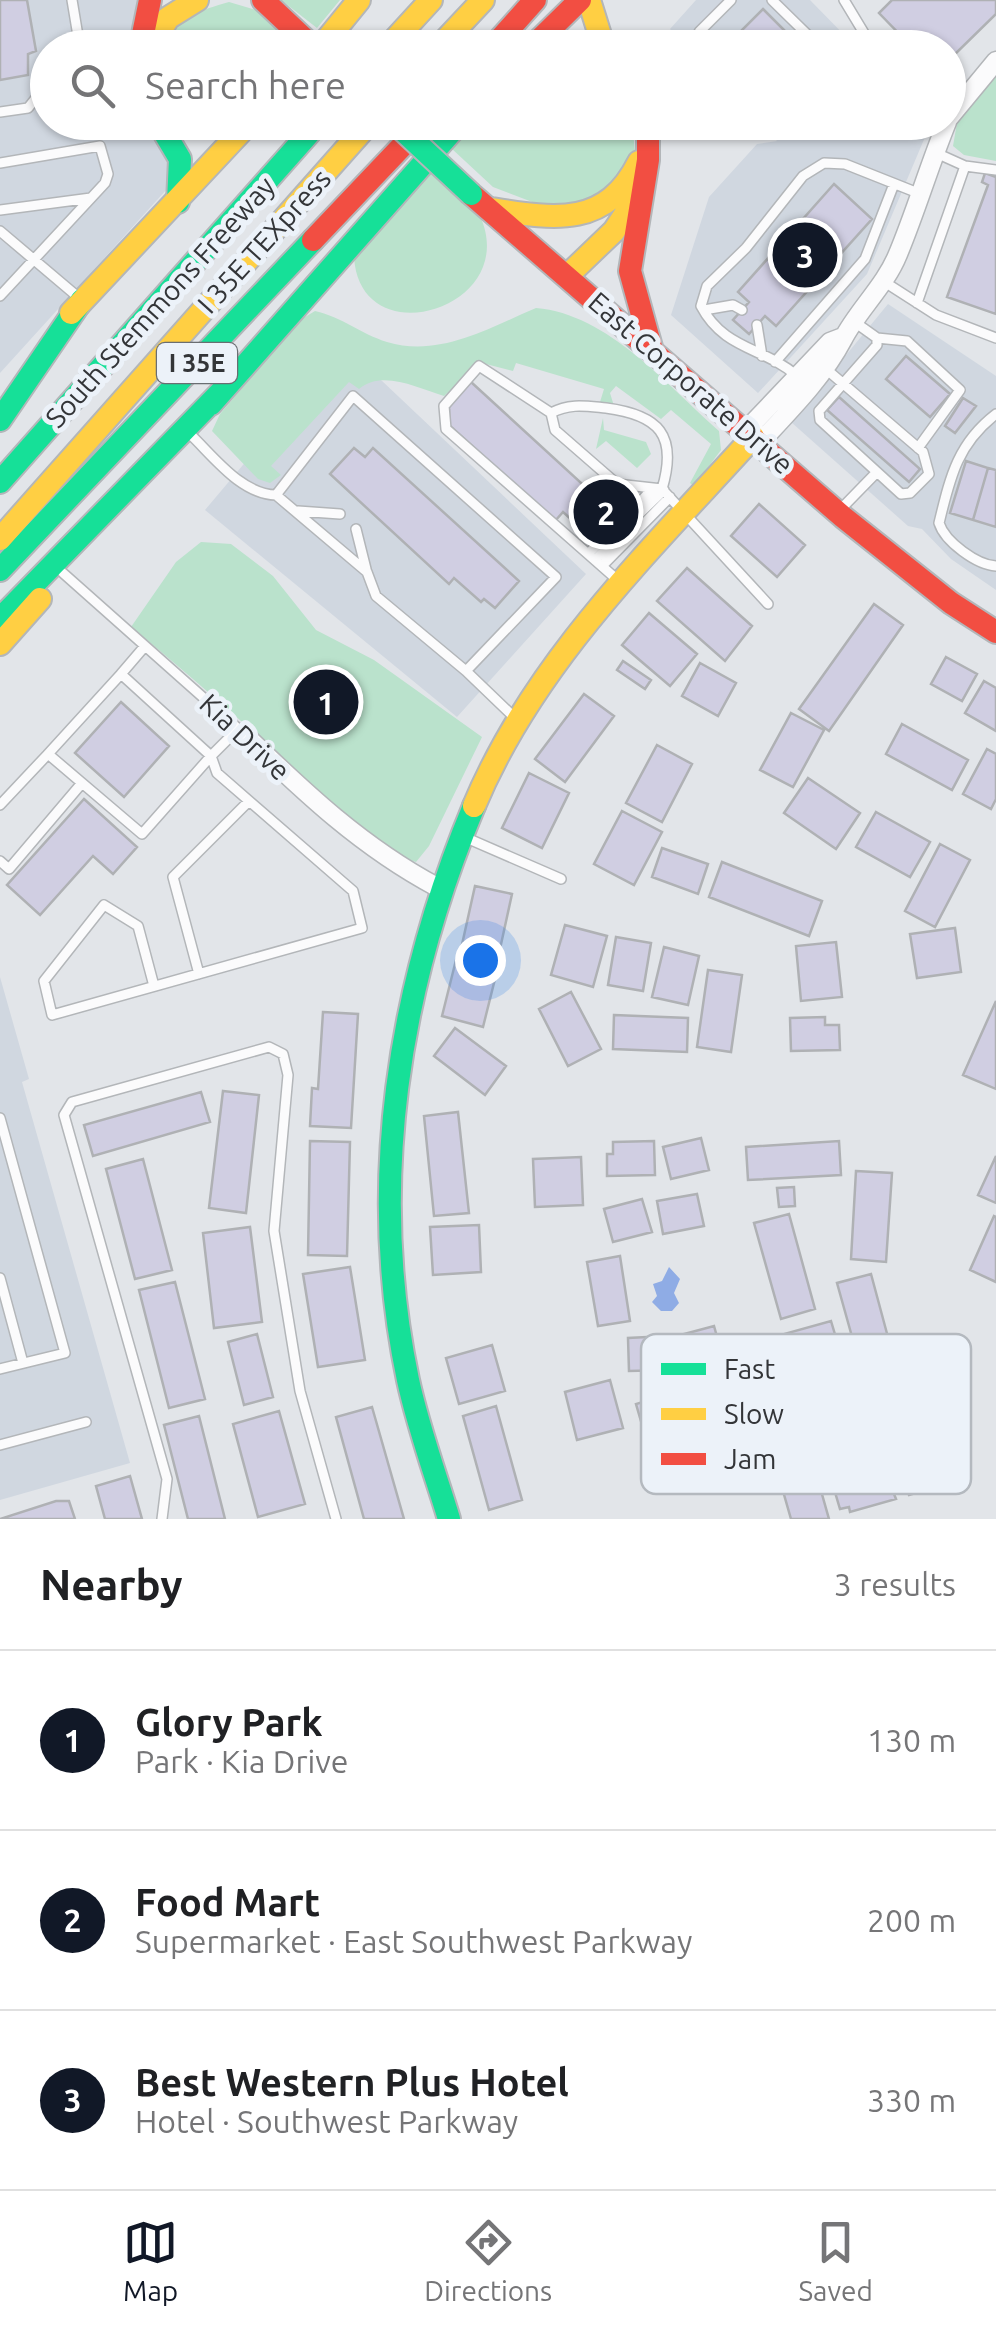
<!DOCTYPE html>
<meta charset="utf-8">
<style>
:root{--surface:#fff;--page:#f2f2f2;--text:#202124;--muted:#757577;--line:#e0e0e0;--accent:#111827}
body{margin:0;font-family:Ubuntu,sans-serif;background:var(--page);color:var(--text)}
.you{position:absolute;left:480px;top:960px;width:35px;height:35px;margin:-25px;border:8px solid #fff;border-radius:50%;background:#1a73e8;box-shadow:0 0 0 15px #1a73e833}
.badge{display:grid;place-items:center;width:65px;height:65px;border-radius:50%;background:var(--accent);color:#fff;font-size:32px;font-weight:700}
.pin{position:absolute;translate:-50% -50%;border:5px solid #fff;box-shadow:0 2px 10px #0006}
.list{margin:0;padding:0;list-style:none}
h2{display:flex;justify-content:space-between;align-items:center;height:130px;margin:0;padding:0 40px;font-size:42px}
h2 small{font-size:32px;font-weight:400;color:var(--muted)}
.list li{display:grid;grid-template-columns:65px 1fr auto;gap:30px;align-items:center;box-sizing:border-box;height:180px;padding:0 40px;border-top:2px solid var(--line)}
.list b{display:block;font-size:38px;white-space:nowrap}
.list p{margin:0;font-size:32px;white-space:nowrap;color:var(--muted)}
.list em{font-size:32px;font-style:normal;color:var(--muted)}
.icon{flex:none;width:55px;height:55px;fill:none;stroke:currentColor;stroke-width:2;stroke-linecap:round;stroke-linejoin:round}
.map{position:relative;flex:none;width:996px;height:1519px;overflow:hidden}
.search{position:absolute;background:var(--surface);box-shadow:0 2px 8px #0004;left:30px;right:30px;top:30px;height:110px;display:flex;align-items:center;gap:25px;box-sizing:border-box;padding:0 35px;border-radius:55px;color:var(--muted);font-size:38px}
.sheet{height:670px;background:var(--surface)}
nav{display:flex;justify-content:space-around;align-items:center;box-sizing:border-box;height:140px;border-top:2px solid var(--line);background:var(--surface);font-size:28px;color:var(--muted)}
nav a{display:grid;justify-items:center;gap:5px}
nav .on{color:var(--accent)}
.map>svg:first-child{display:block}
</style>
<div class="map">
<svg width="996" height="1519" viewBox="0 0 996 1519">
<rect width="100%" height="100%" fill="#e2e5e9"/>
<path fill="#d0d7e0" d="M0,0h138l-4,47 -86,1v74l97,1 30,30 2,25 -177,195z
M696,0h114l46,47h-169l-17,-18z
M760,123h171l-64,151 -109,119 -87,-78 38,-118 48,-53 20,-3z
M888,304l108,72v214l-45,-31 -29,-30 -14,-3 -117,-104z
M344,345l242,229 -129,143 -252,-207z
M0,977l29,102 -7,3 108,381 -130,37z"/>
<path fill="#bae2cc" d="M281,0h59l-23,28z
M229,2l27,8 41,38h-135c12,-30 39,-38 67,-46z
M996,76v85l-32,-6 -11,-9 5,-29z
M472,123h160l4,38 -32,37 -56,10 -55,-21 -42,-39z
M430,168c15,14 42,31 50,48 42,92 -120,142 -126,41z
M536,308c72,6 131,77 183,123l2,19 -27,36 -4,-3 21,-39 -40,-34 -10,9 -45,-33 -6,7 4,13 -14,-4 4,-13 -88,-26 -3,8 -31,-8 -38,33c-26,-8 -62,-27 -85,-7l-10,-7 -78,84 10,9 -11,8 -12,-4 -46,-48 8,-17 80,-94 15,-9c27,6 46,23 72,31 52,16 102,-14 149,-34z
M603,418l1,12 42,12 5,12 -14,14 -31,-27 -10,8z
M201,542l30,2 42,32 43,54 58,30 108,77 -53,109 -13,16c-53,-14 -88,-63 -127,-98 -52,-47 -104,-93 -158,-137l45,-65z"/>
<path fill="#8face5" d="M669,1267l11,12 -6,14 5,10 -7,8h-11l-9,-9 5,-6 -4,-12 9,-3z"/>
<path fill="#d0cee2" stroke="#afb1b4" stroke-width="2.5" d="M0,0h27l9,51 -8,3v21l-28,5z
M892,0h104v14l-48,47v-13h-35l-34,-35z
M763,9l39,39h-58l-10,-10z
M985,173l11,4v137l-49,-17 41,-112 -6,-3z
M834,184l38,35 -96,107 -11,-10 -16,18 -16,-14 16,-18 -11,-10z
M906,356l44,38 -20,23 -44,-38z
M471,382l145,133 -16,17 -8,6 -29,-26 -8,9 -106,-96v-19z
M839,397l81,72 -11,13 -82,-72z
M963,398l13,8 -21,27 -10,-7z
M354,448l11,9 8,-9 146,133 -24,27 -11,-9 -3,3 -27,-24 -5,6 -119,-110z
M966,461l22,7 -15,52 -23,-7z
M988,468l8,2v57l-23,-7z
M759,504l46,41 -28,32 -46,-41z
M624,506l17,15 -23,26 -17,-16z
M687,568l65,58 -27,35 -68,-60z
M874,604l29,21 -74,106 -30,-22z
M649,613l48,41 -27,32 -48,-41z
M946,657l31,17 -15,27 -31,-17z
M623,661l28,19 -6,9 -28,-19z
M700,663l36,20 -18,33 -36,-20z
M984,681l12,7v43l-31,-18z
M584,694l30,22 -49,66 -30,-23z
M121,702l48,44 -45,51 -49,-44z
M791,713l33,17 -31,57 -33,-17z
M902,724l66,36 -16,30 -66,-36z
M657,745l35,19 -30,58 -36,-19z
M987,749l9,5v45l-5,10 -28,-15z
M529,773l40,20 -27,55 -40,-20z
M808,778l52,35 -24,36 -52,-36z
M84,799l53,48 -24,27 -20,-18 -53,59 -33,-30z
M622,811l40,21 -28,53 -40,-21z
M876,812l54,30 -20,35 -54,-30z
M940,844l30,16 -35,67 -30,-16z
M662,848l46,16 -10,30 -46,-17z
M722,862l100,39 -13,35 -100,-39z
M475,886l37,8 -14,64 -37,-9z
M565,925l42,11 -14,51 -42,-12z
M955,928l6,44 -44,6 -7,-44z
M616,937l35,6 -8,48 -35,-6z
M836,942l6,55 -41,4 -5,-55z
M664,947l35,9 -11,49 -36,-8z
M456,960l41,11 -14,56 -41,-11z
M708,970l34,5 -11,77 -34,-5z
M571,992l30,57 -33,17 -29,-57z
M996,1001v88l-33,-14z
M323,1012l35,2 -7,114 -41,-2 2,-38 6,1z
M614,1015l74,3 -1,34 -74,-3z
M825,1017v8h14l1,25 -49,1 -1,-33z
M455,1028l51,38 -21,29 -51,-39z
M223,1091l36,4 -13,118 -37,-5z
M201,1092l9,30 -117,34 -9,-31z
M458,1112l11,101 -35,3 -10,-100z
M701,1138l8,32 -38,9 -8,-32z
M310,1141l40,1 -3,114 -39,-1z
M654,1141l1,34 -48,1v-22h6v-12z
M839,1141l2,34 -93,5 -2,-33z
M996,1156v47l-18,-8z
M581,1157l2,48 -48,2 -2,-48z
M143,1159l29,111 -37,9 -29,-110z
M856,1171l36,2 -6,89 -35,-3z
M794,1187l1,19 -16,1 -2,-19z
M697,1194l7,32 -41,8 -6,-33z
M642,1199l10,33 -39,10 -9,-33z
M789,1214l26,95 -34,10 -27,-96z
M994,1216l2,1v65l-26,-12z
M479,1225l2,47 -48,3 -3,-48z
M250,1227l12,95 -48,6 -11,-95z
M620,1256l10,65 -32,5 -11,-64z
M350,1267l15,93 -47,7 -15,-93z
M871,1274l25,93 -33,9 -26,-93z
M175,1282l30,117 -36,9 -30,-118z
M831,1321l14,47 -48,13 -13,-47z
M714,1326l9,32 -37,10 -9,-32z
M257,1334l16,63 -29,8 -16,-63z
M667,1336l2,34 -40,1 -1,-33z
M492,1345l13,46 -46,13 -13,-46z
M610,1380l13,48 -46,12 -12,-48z
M679,1391l9,32 -43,12 -9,-31z
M496,1406l26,94 -33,10 -26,-94z
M372,1407l32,112h-40l-28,-102z
M279,1411l26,93 -47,13 -25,-93z
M199,1416l26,103h-37l-24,-94z
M943,1443l2,6 9,-2 8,28 -9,2 2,5 -46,13 -2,-5 -13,4 2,5 -46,13 -1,-5 -9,2 -8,-27 9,-3 -2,-6 46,-13 1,6 13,-4 -2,-6z
M814,1466l15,53h-38l-12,-42z
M130,1476l12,43h-37l-9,-33z
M56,1501h13l6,18h-75z"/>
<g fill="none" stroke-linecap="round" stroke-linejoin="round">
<defs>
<path id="lane" d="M72,0l6,36 -4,12
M772,0l49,48
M844,0l29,48
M716,48l-17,-16 32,-32
M948,87l16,7
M0,112l28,-4 20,-25
M934,152l31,14 31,4
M0,163l100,-17 8,28 -3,9 -105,113
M0,210l91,-12
M0,231l78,66
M883,281l53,34 60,23
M917,303l48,-137
M704,310l29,-5 9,5
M856,323l21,15v7l-58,66 1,9 57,52
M757,325l5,31
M877,338l30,3 53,49 -42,58
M775,362l90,-103 29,-75
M826,369l97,83 6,22 -19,19 -9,1 -24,-22 -37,38
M797,376c-33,-29 -73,-26 -96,-70l6,-20 39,-38 57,-72 21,-13 21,1 73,29
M551,413l-72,-47 -35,40 2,23 175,154
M996,414c-39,30 -46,64 -57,109 6,19 38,42 57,43
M190,434c24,23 51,60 86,61l77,-99 203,181 -90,94 50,48
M662,489c16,-54 -3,-74 -56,-81 -21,-2 -36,-5 -55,5l4,17 62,54 45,5 106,115
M276,495l91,77 9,24 90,75
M298,511l42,3
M631,512l21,-23
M636,517l28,-27
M356,529l10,40
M588,554l18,-18
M595,560l18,-18
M602,566l68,-69
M63,573l179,159
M121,674l24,-28
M0,805l48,-51
M462,836l99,43
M0,861l9,8 73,-86
M199,974l-26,-97 76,-76
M154,986l-16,-60 -34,-21 -60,76 8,34 310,-87 -9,-37 -136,-118 -6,-17 -69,78 -94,-80 73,-80 90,82 27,-27
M0,1118l65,235 -65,16
M0,1278l23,85
M0,1445l86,-23
M162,1519l5,-40 -103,-364 8,-13 197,-55 14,7 5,21 -14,156 26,160 36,128"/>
<path id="street" d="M948,119l48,-58
M843,337l-13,5 -76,80 -1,15 13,-1c29,-31 58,-61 77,-97 15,-29 42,-53 55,-85 18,-43 31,-88 49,-132
M244,734c61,59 118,113 193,153"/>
<path id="fast" d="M158,122l22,37 -2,43
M211,404l249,-282
M0,420l82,-120
M0,482l319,-360
M0,570l313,-330
M0,619l222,-228
M449,1519c-14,-46 -31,-92 -41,-139 -41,-195 -10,-392 66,-574"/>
<path id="slow" d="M589,0l15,48
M150,48l18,-30 29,-18
M320,48l39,-48
M387,48l44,-48
M438,48l45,-48
M491,209c64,10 115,19 148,-47
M567,276l47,-45 22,-33
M71,313l179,-191
M0,539l370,-417
M0,644l40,-45
M474,806c60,-144 176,-255 279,-369"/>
<path id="jam" d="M263,0l51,48
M141,44l9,-44
M492,48l43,-48
M531,48l49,-48
M648,122v38l-18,111 21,76
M471,194l372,323 108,86 45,29
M313,240l112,-118"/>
</defs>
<use href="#lane" stroke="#b3b6b9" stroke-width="12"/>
<use href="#street" stroke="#b3b6b9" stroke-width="21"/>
<use href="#fast" stroke="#b3b6b9" stroke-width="26"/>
<use href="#slow" stroke="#b3b6b9" stroke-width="26"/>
<use href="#jam" stroke="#b3b6b9" stroke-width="26"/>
<use href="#lane" stroke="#fbfbfc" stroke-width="9"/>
<use href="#street" stroke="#fbfbfc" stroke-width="18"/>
<use href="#fast" stroke="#16e098" stroke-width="22"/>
<use href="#slow" stroke="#ffcf43" stroke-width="22"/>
<use href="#jam" stroke="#f24e42" stroke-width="22"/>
<defs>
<path id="fast-bridge" d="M394,122l77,72"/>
</defs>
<use href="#fast-bridge" stroke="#b3b6b9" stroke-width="26" stroke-linecap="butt"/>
<use href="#fast-bridge" stroke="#16e098" stroke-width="22"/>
</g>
<g text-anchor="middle" stroke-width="10" stroke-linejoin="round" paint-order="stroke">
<rect fill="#ecf2f9" stroke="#6a6e72" stroke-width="2.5" x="157" y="343" width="80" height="40" rx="8"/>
<g font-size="25" font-weight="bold" fill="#333538">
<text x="197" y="372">I 35E</text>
</g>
<g font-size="28" fill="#333538" stroke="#ecf2f9">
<text transform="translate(264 241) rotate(-48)" y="10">I 35E TEXpress</text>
<text transform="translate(160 302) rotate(-48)" y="10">South Stemmons Freeway</text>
<text transform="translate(691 383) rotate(41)" y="10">East Corporate Drive</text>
<text transform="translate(245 737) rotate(43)" y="10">Kia Drive</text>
</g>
</g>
<rect x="641" y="1334" width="330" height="160" rx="15" fill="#ecf2f9" stroke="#b4b9bf" stroke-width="2.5"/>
<rect x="661" y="1363" width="45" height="12" fill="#16e098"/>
<rect x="661" y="1408" width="45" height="12" fill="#ffcf43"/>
<rect x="661" y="1453" width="45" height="12" fill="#f24e42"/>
<g font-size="28" fill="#333538">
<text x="724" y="1379">Fast</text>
<text x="724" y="1424">Slow</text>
<text x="724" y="1469">Jam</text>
</g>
</svg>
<div class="you"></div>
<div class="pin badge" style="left:326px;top:702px">1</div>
<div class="pin badge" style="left:606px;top:512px">2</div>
<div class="pin badge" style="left:805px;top:255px">3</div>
<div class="search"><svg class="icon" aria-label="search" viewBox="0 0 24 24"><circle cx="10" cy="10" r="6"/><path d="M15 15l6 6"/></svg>Search here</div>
</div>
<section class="sheet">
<h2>Nearby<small>3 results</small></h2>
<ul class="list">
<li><span class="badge">1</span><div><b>Glory Park</b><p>Park · Kia Drive</p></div><em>130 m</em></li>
<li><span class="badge">2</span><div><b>Food Mart</b><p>Supermarket · East Southwest Parkway</p></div><em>200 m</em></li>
<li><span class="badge">3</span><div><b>Best Western Plus Hotel</b><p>Hotel · Southwest Parkway</p></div><em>330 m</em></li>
</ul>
</section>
<nav>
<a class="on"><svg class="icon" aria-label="map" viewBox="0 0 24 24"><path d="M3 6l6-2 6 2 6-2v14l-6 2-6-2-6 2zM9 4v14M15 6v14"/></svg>Map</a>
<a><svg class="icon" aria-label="directions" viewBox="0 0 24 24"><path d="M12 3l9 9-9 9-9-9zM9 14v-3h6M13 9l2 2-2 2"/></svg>Directions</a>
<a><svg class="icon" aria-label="saved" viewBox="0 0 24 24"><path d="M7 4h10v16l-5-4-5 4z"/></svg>Saved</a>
</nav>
